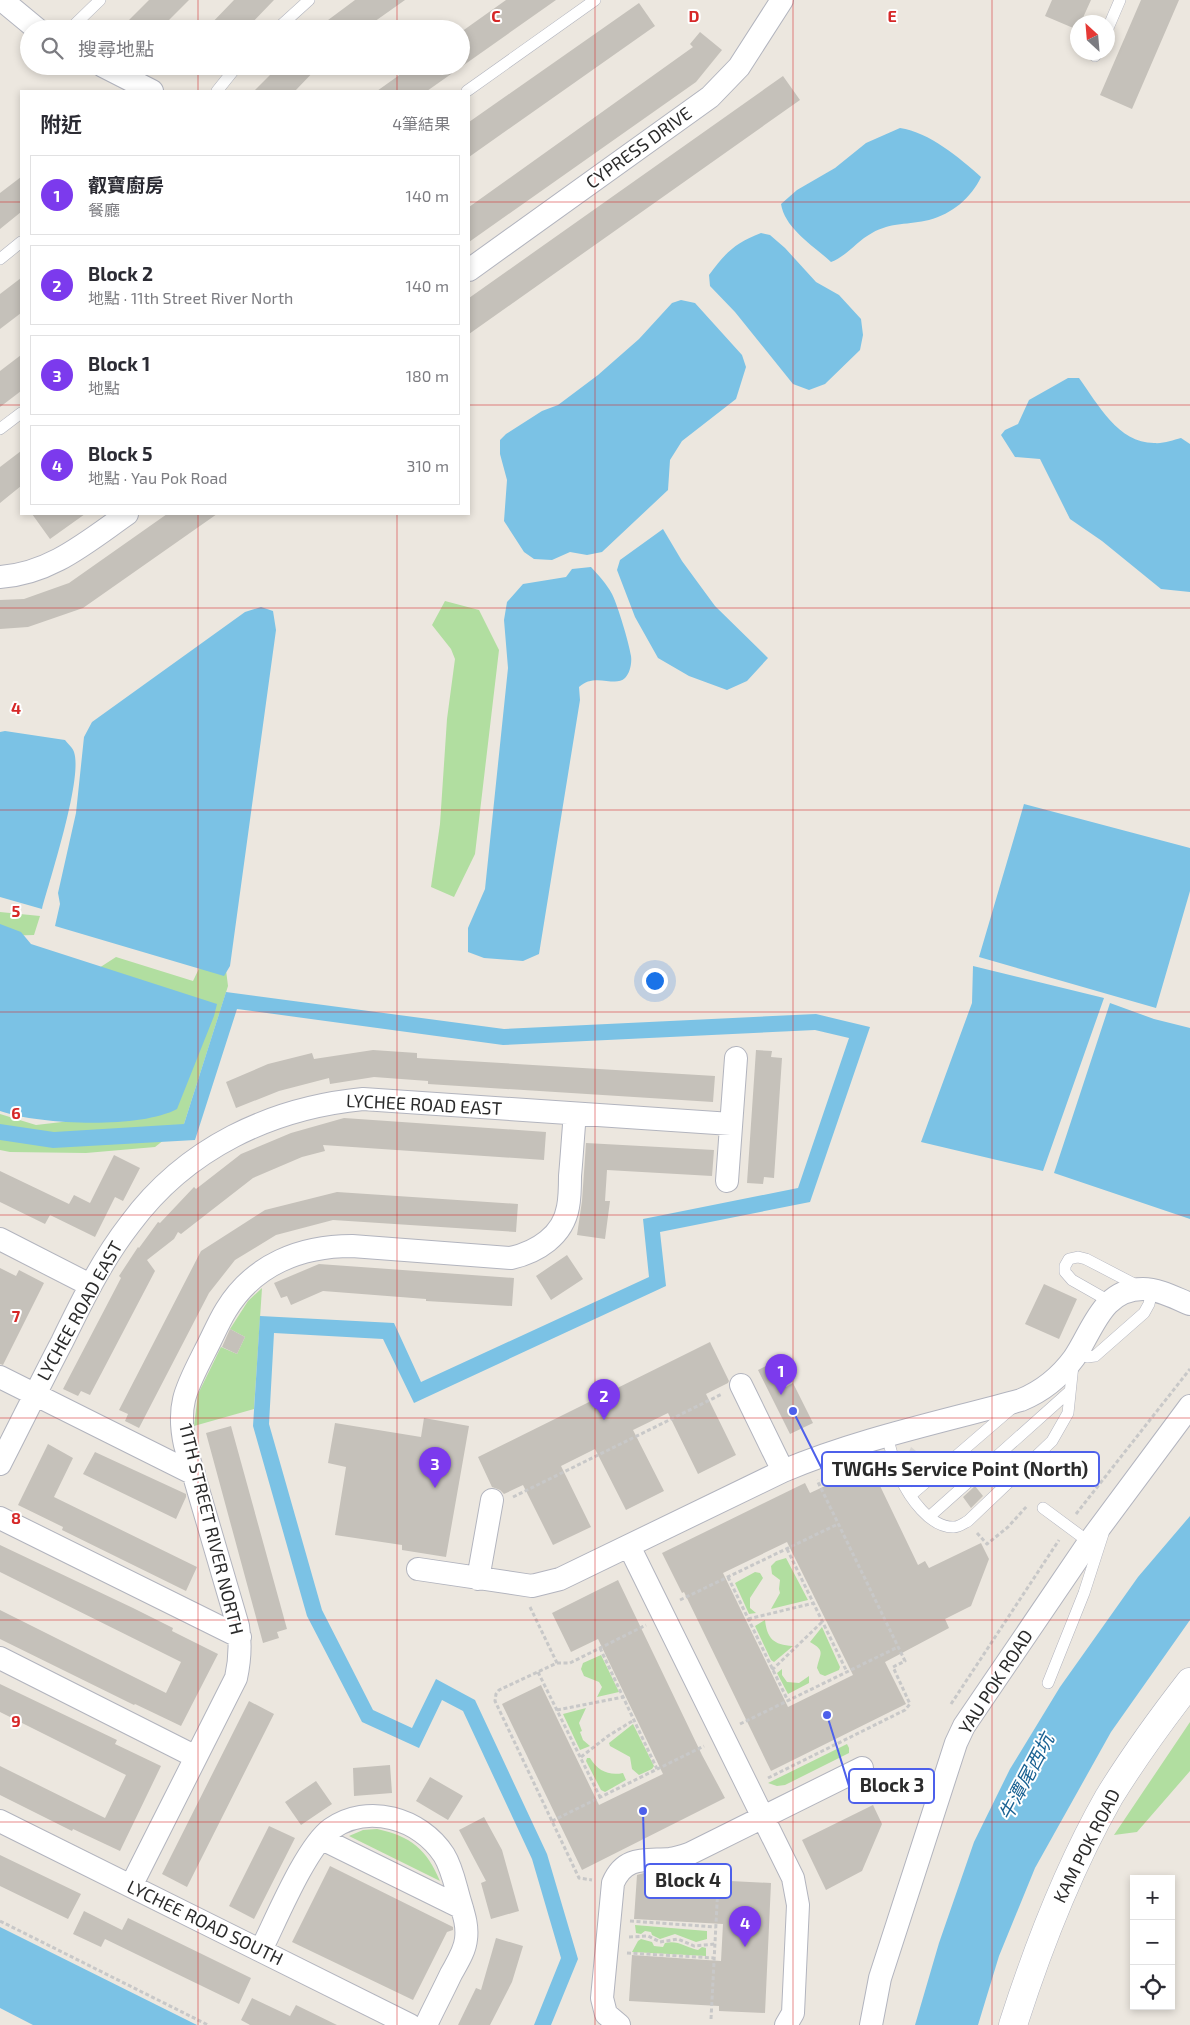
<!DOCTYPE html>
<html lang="zh-TW">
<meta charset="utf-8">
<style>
:root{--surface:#fff;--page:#f7f7f7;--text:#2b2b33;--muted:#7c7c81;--line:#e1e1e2;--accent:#7c3aed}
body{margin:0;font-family:"Exo 2","Noto Sans TC",sans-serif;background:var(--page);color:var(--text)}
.controls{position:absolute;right:15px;bottom:15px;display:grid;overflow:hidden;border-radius:0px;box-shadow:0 2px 8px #0003}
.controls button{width:45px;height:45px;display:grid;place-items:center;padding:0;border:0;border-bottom:1px solid var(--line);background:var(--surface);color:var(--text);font:25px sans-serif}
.compass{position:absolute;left:1070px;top:15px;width:45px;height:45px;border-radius:50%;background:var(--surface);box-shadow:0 2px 8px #0003;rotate:334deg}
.you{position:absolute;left:654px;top:980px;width:18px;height:18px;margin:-12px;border:4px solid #fff;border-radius:50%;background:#1a73e8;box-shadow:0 0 0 8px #1a73e833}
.badge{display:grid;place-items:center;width:32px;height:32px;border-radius:50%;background:var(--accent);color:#fff;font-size:16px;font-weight:700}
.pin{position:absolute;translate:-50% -41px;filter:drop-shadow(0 1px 2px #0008)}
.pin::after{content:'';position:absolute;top:26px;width:18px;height:15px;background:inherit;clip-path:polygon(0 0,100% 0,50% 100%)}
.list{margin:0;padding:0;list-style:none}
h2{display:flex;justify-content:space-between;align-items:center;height:65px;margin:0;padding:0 20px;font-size:21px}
h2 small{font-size:16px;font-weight:400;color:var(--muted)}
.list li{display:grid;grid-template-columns:32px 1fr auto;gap:15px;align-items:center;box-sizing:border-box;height:80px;margin:0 10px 10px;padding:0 10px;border:1px solid var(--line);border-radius:0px}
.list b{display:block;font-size:19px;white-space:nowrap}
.list p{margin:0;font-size:16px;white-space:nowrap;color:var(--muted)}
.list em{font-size:16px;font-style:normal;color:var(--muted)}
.icon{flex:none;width:28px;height:28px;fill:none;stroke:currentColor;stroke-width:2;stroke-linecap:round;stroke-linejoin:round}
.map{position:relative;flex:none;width:1190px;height:2025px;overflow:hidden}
.search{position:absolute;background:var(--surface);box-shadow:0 2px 8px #0003;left:20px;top:20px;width:450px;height:55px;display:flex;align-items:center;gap:12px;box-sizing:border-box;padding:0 18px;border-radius:28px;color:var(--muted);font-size:19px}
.panel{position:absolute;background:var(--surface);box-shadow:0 2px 8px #0003;left:20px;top:90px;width:450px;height:425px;border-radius:0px}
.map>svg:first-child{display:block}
</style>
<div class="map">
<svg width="1190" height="2025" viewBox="0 0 1190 2025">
<rect width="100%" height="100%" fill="#ece7df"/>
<path fill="#b1dea0" d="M445,601l34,9 20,40 -24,204 -21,43 -23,-10 9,-63 7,-105 8,-60 -4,-10 -19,-24z
M0,912l40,4 -6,19 -34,1z
M223,946l5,40 -44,138 -29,23 -69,6 -76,-1 -10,-2v-36l36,11 95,-11 -46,-137 31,-20 77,24 15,-31z
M262,1288l-8,121 -60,17 4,-32 23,-47 16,7 8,-17 -15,-8 18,-28z
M786,1558l22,42 -37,9 9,-16 -1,-4 1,-9 -8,-6 -1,-8 5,-5z
M755,1572l5,1 3,5 -13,20v10l6,5 -7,1 -14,-31z
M765,1620c2,18 8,25 28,26l-19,16 -3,-2 -16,-34z
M822,1627l18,40 -1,3 -14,6 -5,-2 -3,-6c3,-15 9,-17 -7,-26z
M601,1655l18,37 -22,5 5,-10 -3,-5 -15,-6 -3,-7 2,-6z
M782,1669v6l5,7 12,1 10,-7v7l-21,11 -11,-21z
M586,1708l-7,15 3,8 -2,1 3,8 7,6 -10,4 -17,-36z
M1190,1722v49l-53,61 -23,3z
M633,1724l21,42 -2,3 -13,6 -7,-6 -2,-12 -20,-11 -1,-3z
M847,1744l2,4v5l-64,32 -8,1 -9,-3z
M587,1758h3c8,13 19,18 33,15l3,7 -21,12 -4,-2 -15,-29z
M377,1829c34,7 50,21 63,52l-91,-45 14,-6z
M635,1925l72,6v8l-11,3 -21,-8 -15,5 -8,-4 -1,-3 -6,-1 -4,3 -5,-1z
M641,1939l11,3 2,4 9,1 2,-4c13,-3 20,4 33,7l4,-3 4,1v8l-74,-4 6,-11z"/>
<path fill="#d9d6d1" d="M911,1447l15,12 13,1 -24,15 -7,-1 -4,-9z"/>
<path fill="#7bc2e5" d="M900,128c29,4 60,30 81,49 -10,21 -29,37 -52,43 -20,5 -38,2 -57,13 -15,8 -25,23 -41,29 -17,-16 -46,-33 -50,-58l16,-14 38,-22 31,-25z
M761,233l9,2 15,13 31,34 23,13 22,24 2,16 -3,15 -35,34 -16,6 -16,-6 -58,-72 -25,-26 -1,-11c16,-22 26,-32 52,-42z
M681,300l14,3 47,52 4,12 -10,32 -54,42 -12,19 -2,30 -66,62 -15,3 -17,-3 -18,8 -18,-1 -10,-7 -20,-31 3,-41 -7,-26v-14l6,-6 36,-23 16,-6 40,-30 41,-36 33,-36z
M1068,378h11c19,26 39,65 75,65 9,1 19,-3 27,-5l9,6v148l-29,-3 -59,-48 -32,-22 -30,-60 -25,-2 -14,-22 4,-5 13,-6 11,-24z
M663,529l19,32 33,45 53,52 -21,23 -20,9 -38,-14 -31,-18 -23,-41 -18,-47 3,-10z
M591,567c8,9 15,16 21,27 6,12 17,49 19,62 1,7 -1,17 -6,22 -10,10 -30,-6 -46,9l1,13 -41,254 -16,7 -39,-3 -16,-6v-24l17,-39 23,-221 -4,-48 3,-18 16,-18 43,-7 6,-8z
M261,607l12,4 3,19 -46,336 -6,10 -169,-50 5,-22 -2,-11 18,-80 8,-76 8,-15 153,-110z
M5,731l60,9c3,4 8,8 9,12 9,26 -24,127 -32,157l-42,-12v-165z
M1024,804l166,44v43l-34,117 -177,-51z
M0,924l21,8 10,12 186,60 -3,12 -37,93c-37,20 -137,16 -177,2z
M973,966l131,32 -61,173 -122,-29 51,-139z
M226,992l278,37 312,-15 54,13 -60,175 -150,30 6,54 -252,117 -31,-64 -109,-6 -5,91 53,186 51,100 39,18 24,-49 39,21 72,154 31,105 -27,66h-17l27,-67 -29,-99 -69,-148 -21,-11 -23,48 -57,-26 -55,-106 -54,-190 7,-110 134,7 27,59 228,-105 -6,-58 155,-31 51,-150 -34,-8 -312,15 -266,-36 -42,131 -142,8 -53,-8v-16l54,8 130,-8z
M1110,1003l44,16 36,9v191l-136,-46z
M1190,1516v104l-79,112 -76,136 -36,88 -21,69h-63l24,-82 35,-101 36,-73 50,-82 78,-110z
M0,1927l197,98h-164l-33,-17z"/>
<path fill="#c5c1ba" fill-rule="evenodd" d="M149,0h40l-29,29h-40z
M234,0h40l-28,29h-40z
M355,0h50l-41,29h-48z
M506,0h50l-129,91h-50l35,-25h49v-34z
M1052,0h39l-10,22h-3v8l-33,-14z
M1141,0h38l-47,109 -32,-14z
M639,3l16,23 -186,131v-35z
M700,32l22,18 -26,32 -227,160v-35l224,-160 -3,-3z
M279,66h40l-24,25h-41z
M783,76l17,24 -331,234v-36z
M21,177v35l-21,17v-36z
M21,278v35l-21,16v-35z
M21,355v36l-21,16v-36z
M21,451v35l-21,17v-36z
M32,514h53l-35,25z
M167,514h50l-134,94 -55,19 -28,2v-29l24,-1 45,-16z
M373,1050l44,3v5l298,18 -2,26 -285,-18v-3l-54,-4 -44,7 -1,-6 -50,13 -43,17 -10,-26 42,-18 44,-11 2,6z
M756,1050l16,1 -1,6 11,1 -8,120 -10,-1 -1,7 -16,-1z
M344,1118l202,14 -2,28 -221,-15 2,6 -23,6 -49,21 -72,56 -3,-2 -4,7 -27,21 8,11 -65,124 -9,-4 -3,5 -15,-7 58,-111 -2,-2 19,-29 1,1 19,-26 2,1 34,-36 2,2 45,-35 50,-21z
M586,1143l128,7 -2,26 -105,-6 -2,31h5l-5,38 -28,-4 5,-34z
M114,1155l26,13 -17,33 -8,-4 -20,40 -45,-22 -5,9 -45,-22v-31l69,33 5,-9 16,8z
M337,1192l181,12 -2,28 -183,-12 -57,15 -41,25 -26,33 -70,135 -14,-7 3,-7 -9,-4 82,-159 64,-41z
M567,1255l16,24 -32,21 -15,-24z
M319,1264l195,14 -2,28 -86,-5v-2l-103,-8 -32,14 -4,-9 -6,2 -7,-15z
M0,1268l16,8 3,-6 25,13 -41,82 -3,-1z
M1044,1284l33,15 -18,40 -34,-15z
M230,1329l15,8 -8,17 -15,-7z
M710,1342l19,39 -1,2 -22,11 30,61 -38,19 -30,-61 -35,17 31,61 -38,19 -31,-61 -34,17 30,61 -38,18 -30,-60 -19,9 -4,-4 -8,-3 -14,-30z
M774,1362l12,25 7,-4 20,40 -23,11 -32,-64z
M424,1418l45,8 -23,131 -44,-7v-5l-67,-10 11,-68 -18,-4 7,-40 86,14z
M231,1426l56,203 -10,3 2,6 -16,5 -57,-210z
M48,1444l25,14 -19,39 143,70 -11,24 -124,-61 1,-3 -45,-22z
M95,1452l91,42v3l-10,22 -93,-45z
M870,1465l48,100 7,-4 4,7 52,-25 8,16 -18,47 -26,13 4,9 -64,34 21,42 -135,67 -87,-179 -2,1 -20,-40 143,-70 5,10zM787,1542l66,133 -65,32 -65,-134z
M975,1486l8,10 -12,12 -8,-11z
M0,1545l133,63 40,20 -1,3 46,23 -37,72 -46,-22 -1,1 -134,-66v-29l166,83 15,-31 -181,-90z
M618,1580l84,175 23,43 -143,72 -80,-166 39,-19 58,120 64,-31 -65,-135 -27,13 -19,-39z
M0,1684l117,56 -2,4 46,22 -41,85 -47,-22 -1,2 -72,-36v-29l105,52 21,-43 -126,-63z
M249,1701l25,13 -87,173 -25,-13z
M390,1765l2,28 -38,3 -1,-28z
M430,1777l33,19 -15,24 -32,-19z
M316,1781l16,23 -31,21 -16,-23z
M873,1805l9,19 -20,47 -36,19 -24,-50z
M484,1817l18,33 17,61 -28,8 -10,-36 5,-2 -27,-51z
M269,1826l26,12 -41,81 -25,-13z
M0,1855l81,39 -13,25 -68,-33z
M330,1866l123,61v3l-6,2 -34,68 -121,-58z
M644,1873l67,5v2l60,3 -6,130 -46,-2v-5l-90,-5 3,-46 89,6 2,-37 -89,-5 3,-44z
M84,1911l38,19 6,-12 123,60 -12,26 -134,-65 -4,8 -28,-13z
M496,1938l27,8 -11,36 -22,43h-32l18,-37 5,2z
M252,1998l38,18 6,-11 41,20h-87l-9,-5z"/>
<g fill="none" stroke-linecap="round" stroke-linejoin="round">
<defs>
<path id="service" d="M1108,28l12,-28
M70,29l30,-29
M277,29l32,-29
M1095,56l2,-4
M217,91l20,-25
M467,91l128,-91
M0,259l21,-17
M0,429l21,-16
M1109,1301l-37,-21 -7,-8v-6l4,-7 9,-2 8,2 52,27
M1077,1353l10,4 8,-1 49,-43 5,-9 3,-14
M887,1436c4,14 7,28 13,41 9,20 30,51 54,50 5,0 10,-4 14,-6l84,-80 16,-28 5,-48
M911,1495l101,-87
M1043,1508l46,34
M929,1517l141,-126
M1048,1683l36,-90 19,-59"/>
<path id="minor" d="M2,0l35,29
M103,66l49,25
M469,270l241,-173 29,-30 43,-67
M0,577c50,-3 87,-35 127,-63
M727,1181l9,-123
M0,1239l90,46
M0,1377l194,97
M741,1385l42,86
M0,1464c21,-41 41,-82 62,-122 20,-41 40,-82 68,-118 56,-76 141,-116 233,-125l368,25
M0,1518l240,119
M629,1546l164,332 5,27 -5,108 -7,12
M418,1569l114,17 28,-7 223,-108c76,-32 158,-49 238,-71 22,-9 39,-23 53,-42 19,-28 28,-69 69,-69 16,0 32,9 47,15
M478,1579l14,-79
M0,1658l196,99
M0,1821l410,204
M322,1839l140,69
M131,1886l105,-208c4,-18 5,-33 2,-52l-53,-181c-9,-41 2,-58 20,-94 7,-13 13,-28 21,-41 28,-46 75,-64 126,-64l159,12c26,-6 52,-22 57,-51 2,-10 2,-21 2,-31 2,-21 3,-42 5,-62
M261,1950c15,-30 45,-103 70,-121 37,-26 89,-11 113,26 8,13 11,29 15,43 4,14 9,27 7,41 -1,12 -9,24 -15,35 -8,17 -17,34 -25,51
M619,2025l-13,-11 -4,-16 11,-115c12,-28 33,-22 57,-24 7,-1 13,-3 19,-5l173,-86
M871,2025l9,-47 76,-235 8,-17 125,-184 101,-136"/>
<path id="tertiary" d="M1013,2025c25,-78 55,-156 96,-228 24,-39 53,-79 81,-115"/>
</defs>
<use href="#service" stroke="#b2b4be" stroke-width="12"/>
<use href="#minor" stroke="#b2b4be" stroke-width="24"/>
<use href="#tertiary" stroke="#b2b4be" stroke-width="29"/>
<path stroke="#c8c8c8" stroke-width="3" stroke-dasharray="4 2.5" stroke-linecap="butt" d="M911,1464l11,-3 2,2
M513,1497l209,-103
M1076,1514l114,-145
M977,1533l10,11 21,-17 19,-21
M787,1549l60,123
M728,1577l60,124
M680,1600l158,-76
M530,1607l27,56 -58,27 -3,4 -1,7 84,177 13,2
M748,1619l66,-16
M600,1648l57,121
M557,1663h13l76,-38
M772,1670l50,-48
M538,1672l62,125
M951,1704l108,-164
M557,1710l66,-13
M740,1724l158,-77
M581,1757l27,-21 26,-16
M768,1778l137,-68 5,-6 -17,-37 12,-6 -88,-181
M552,1821l152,-75
M0,1921l208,104
M630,1921l86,6
M629,1937l19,-1 12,6 18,-3 16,7 21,-2
M627,1953l87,5
M711,2019l8,-153"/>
<use href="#service" stroke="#fff" stroke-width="11"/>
<use href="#minor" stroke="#fff" stroke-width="22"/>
<use href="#tertiary" stroke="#fff" stroke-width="28"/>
</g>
<path fill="none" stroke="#d62828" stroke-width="1" stroke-opacity="0.55" d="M198,0v29M397,0v29M595,0v2025M793,0v2025M992,0v2025M198,66v25M397,66v25M0,202h21M469,202h721M0,405h21M469,405h721M198,514v1511M397,514v1511M0,608h1190M0,810h1190M0,1012h1190M0,1215h1190M0,1418h1190M0,1620h1190M0,1822h1190"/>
<g text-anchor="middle" stroke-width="4" stroke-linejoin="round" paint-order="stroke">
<g font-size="18" fill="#2b2b2b" stroke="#fff">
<text transform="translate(639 148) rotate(-36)" y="6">CYPRESS DRIVE</text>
<text transform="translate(424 1105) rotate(3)" y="6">LYCHEE ROAD EAST</text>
<text transform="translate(80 1311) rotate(-61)" y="6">LYCHEE ROAD EAST</text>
<text transform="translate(211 1529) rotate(76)" y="6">11TH STREET RIVER NORTH</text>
<text transform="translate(996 1682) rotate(-57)" y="6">YAU POK ROAD</text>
<text transform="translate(1087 1846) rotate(-63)" y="6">KAM POK ROAD</text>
<text transform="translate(205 1923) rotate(26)" y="6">LYCHEE ROAD SOUTH</text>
</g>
<g font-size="19" font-style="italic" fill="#196192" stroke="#fff">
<text transform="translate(1026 1777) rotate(-62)" y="7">牛潭尾西坑</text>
</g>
</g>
<g font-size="16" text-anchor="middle" font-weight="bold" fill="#d62828" stroke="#fff" stroke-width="4" stroke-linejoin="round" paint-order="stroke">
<text x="496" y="22">C</text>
<text x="694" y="22">D</text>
<text x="892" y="22">E</text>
<text x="16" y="714">4</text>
<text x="16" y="917">5</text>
<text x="16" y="1119">6</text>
<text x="16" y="1322">7</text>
<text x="16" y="1524">8</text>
<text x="16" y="1727">9</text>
</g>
<path fill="none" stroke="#4d60eb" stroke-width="2" d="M793 1411L822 1469M827 1715L849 1786M643 1811L645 1881"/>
<g fill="#4d60eb" stroke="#fff" stroke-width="2">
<circle cx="793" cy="1411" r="5"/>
<circle cx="827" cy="1715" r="5"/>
<circle cx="643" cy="1811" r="5"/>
</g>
<g fill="#fff" stroke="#4d60eb" stroke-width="2">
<rect x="822" y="1452" width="277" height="34" rx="5"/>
<rect x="849" y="1769" width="85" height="34" rx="5"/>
<rect x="645" y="1864" width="86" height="34" rx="5"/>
</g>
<g font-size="19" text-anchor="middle" font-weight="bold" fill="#2b2b2b">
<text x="960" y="1476">TWGHs Service Point (North)</text>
<text x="892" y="1792">Block 3</text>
<text x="688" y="1887">Block 4</text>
</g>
</svg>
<div class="controls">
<button>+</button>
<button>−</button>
<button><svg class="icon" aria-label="locate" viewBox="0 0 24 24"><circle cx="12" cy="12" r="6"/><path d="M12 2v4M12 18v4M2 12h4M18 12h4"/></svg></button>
</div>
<svg class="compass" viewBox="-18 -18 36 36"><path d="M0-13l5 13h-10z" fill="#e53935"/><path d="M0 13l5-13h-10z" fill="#7c7c81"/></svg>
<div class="you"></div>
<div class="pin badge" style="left:781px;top:1395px">1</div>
<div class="pin badge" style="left:604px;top:1420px">2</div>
<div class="pin badge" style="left:435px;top:1488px">3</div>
<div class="pin badge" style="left:745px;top:1947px">4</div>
<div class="search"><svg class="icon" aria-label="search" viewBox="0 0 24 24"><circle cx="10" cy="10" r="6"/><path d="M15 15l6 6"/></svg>搜尋地點</div>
<section class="panel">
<h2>附近<small>4筆結果</small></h2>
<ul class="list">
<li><span class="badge">1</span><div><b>叡寶廚房</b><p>餐廳</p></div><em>140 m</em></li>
<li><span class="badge">2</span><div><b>Block 2</b><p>地點 · 11th Street River North</p></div><em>140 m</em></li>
<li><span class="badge">3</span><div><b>Block 1</b><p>地點</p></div><em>180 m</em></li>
<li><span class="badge">4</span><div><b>Block 5</b><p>地點 · Yau Pok Road</p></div><em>310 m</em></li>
</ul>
</section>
</div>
